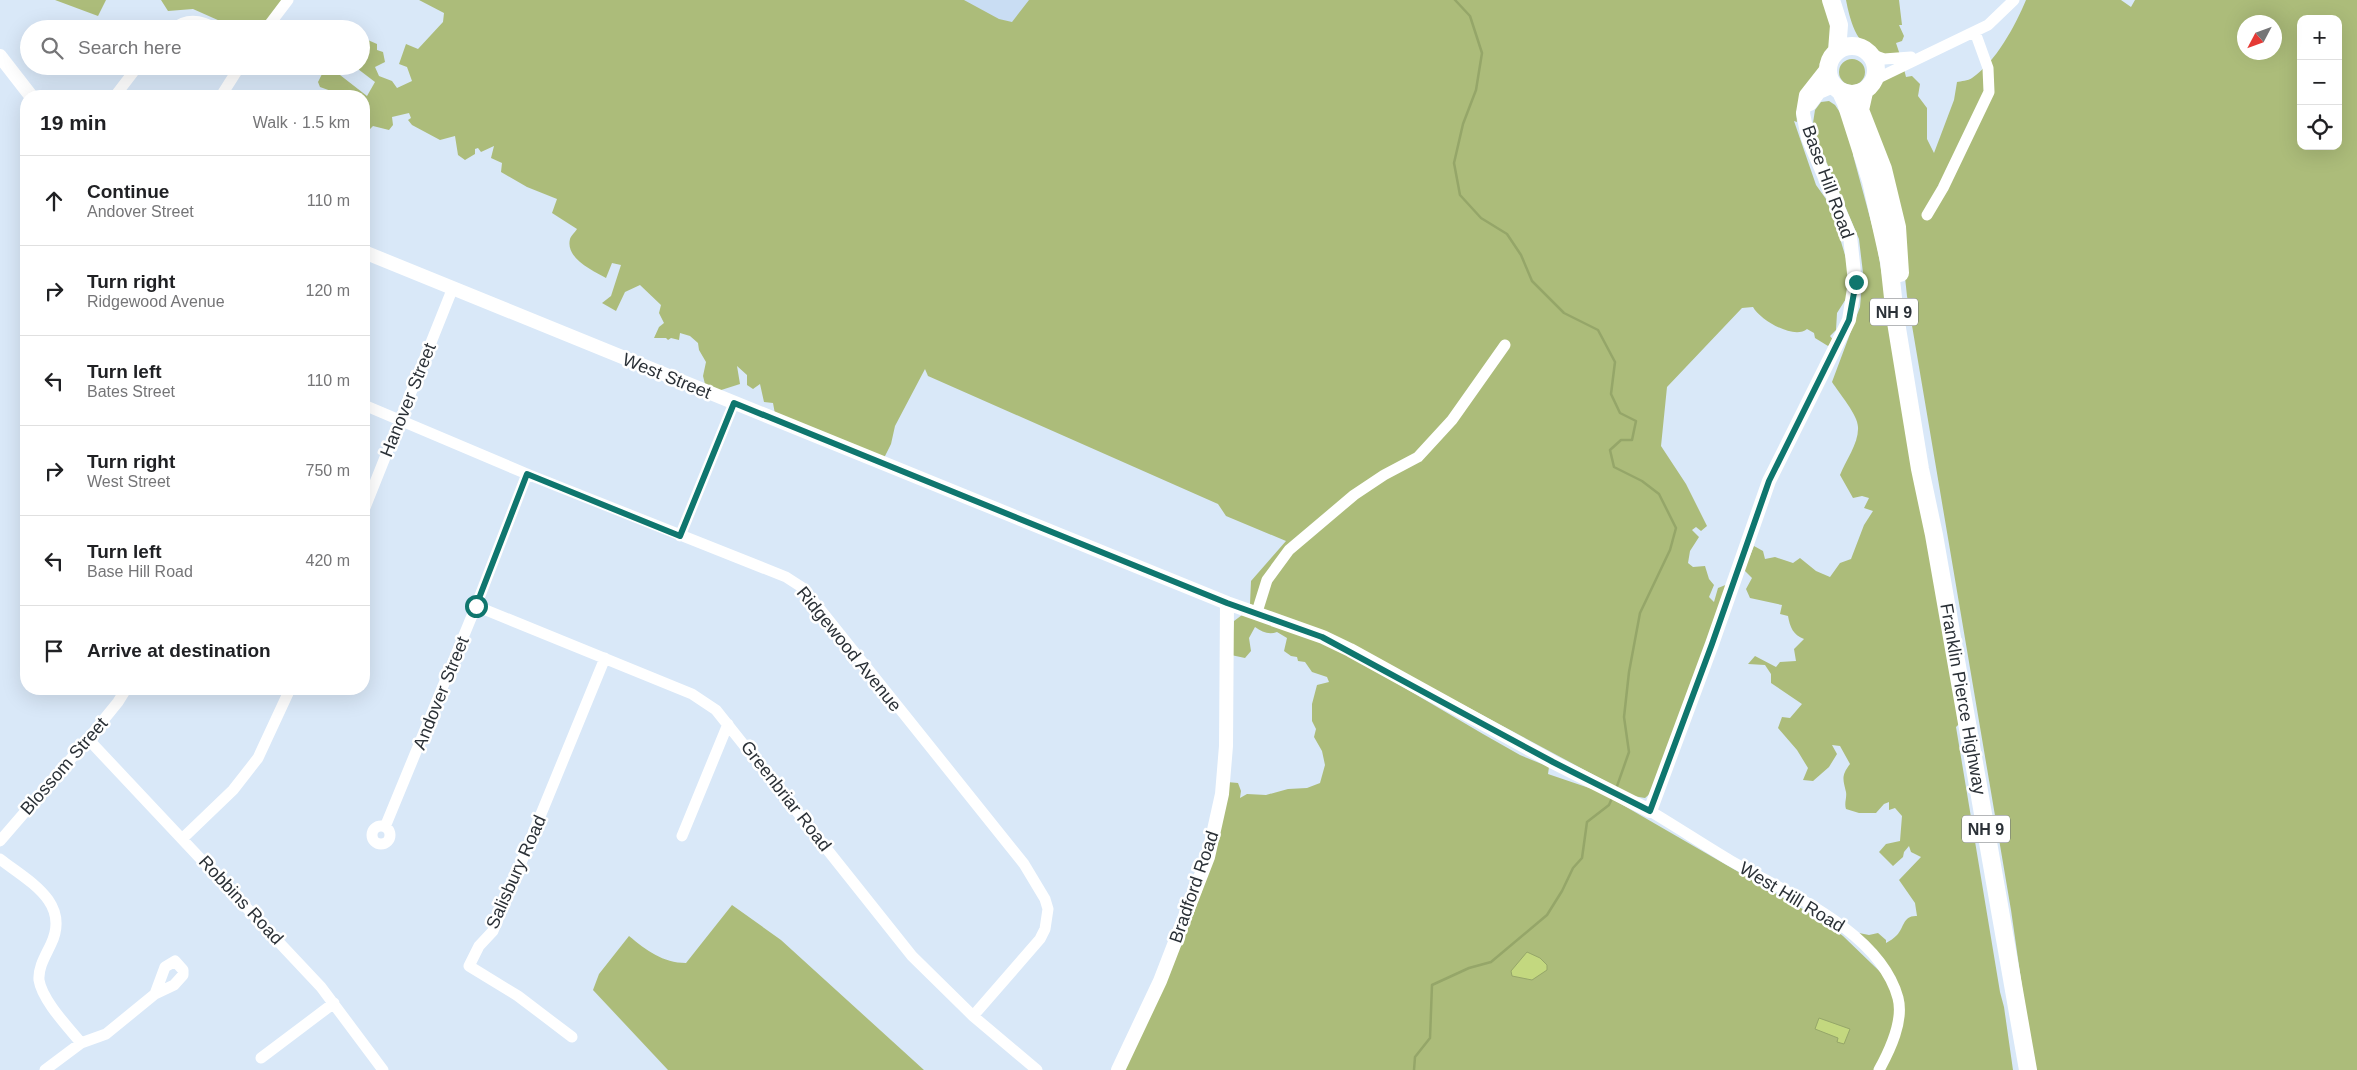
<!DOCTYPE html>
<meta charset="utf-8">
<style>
:root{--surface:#fff;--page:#f2f2f2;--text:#202124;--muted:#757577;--line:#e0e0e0}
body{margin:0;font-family:Helvetica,sans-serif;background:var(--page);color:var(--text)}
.controls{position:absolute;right:15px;top:15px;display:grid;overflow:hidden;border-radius:10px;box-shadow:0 5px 20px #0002}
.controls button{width:45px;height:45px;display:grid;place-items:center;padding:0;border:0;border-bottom:1px solid var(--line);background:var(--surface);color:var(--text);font:25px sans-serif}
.compass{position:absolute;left:2237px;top:15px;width:45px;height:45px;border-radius:50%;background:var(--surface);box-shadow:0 5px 20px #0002;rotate:229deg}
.stop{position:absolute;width:15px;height:15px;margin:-11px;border:4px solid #0f766e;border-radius:50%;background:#fff}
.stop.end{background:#0f766e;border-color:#fff;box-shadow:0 1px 5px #0008}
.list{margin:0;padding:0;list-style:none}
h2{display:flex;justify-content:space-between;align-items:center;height:65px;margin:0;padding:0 20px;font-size:21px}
h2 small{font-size:16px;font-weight:400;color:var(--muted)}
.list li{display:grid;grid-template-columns:32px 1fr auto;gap:15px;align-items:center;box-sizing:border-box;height:90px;padding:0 20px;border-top:1px solid var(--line)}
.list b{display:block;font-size:19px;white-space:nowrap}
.list p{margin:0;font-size:16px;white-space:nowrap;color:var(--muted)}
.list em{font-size:16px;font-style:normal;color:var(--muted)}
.icon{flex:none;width:28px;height:28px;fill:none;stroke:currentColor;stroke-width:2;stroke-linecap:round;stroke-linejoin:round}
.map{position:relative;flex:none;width:2357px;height:1070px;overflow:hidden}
.search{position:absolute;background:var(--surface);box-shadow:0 5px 20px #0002;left:20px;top:20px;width:350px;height:55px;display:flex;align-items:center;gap:12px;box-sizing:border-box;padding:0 18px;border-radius:28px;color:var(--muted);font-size:19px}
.panel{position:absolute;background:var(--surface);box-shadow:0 5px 20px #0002;left:20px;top:90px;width:350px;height:605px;border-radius:20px}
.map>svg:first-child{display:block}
</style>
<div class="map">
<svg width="2357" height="1070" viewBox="0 0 2357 1070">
<rect width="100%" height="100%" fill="#d9e8f8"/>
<path fill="#c9ddf3" d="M941,0h94l-25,40z"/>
<path fill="#acbc7a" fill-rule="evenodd" d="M55,0h51l-8,16z
M161,0h123l-21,29h-25l-45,-20 -25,2z
M419,0h545l35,19 13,3 17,-22h796l9,28 -2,22 -36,62 1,10 -3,-1 22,64 10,14 10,26 15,50 -5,11 3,8 -12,19 -1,17 -6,6 4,5 -6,5 -13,-8 -1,-5 -7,-4c-13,11 -47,-9 -54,-22l-11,1 -75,79 -6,59 25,38 21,42 -6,5 -5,-4 -4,3 7,7 -9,14 -2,12 5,4 12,-1 4,13 5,6 -5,12 5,5 4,-14 10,-4 -75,207 -8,7 -12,-2 -244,-131 -139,-61 1,-23 35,-40 -60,-25 -8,-12 -290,-128 -3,-7 -30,57 -4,18 -7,14 -109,-44 -2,-11 -9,-1 -4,-18 -7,5 -6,-4v-10l-10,-9 3,18 -25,8 -9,-4 -3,-12 3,-14 -7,-12 -1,-7 -8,-7 -10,-3 -1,7 -8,-2 -3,2 -2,-2h-12l5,-11 5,-4 -5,-10 2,-8 -21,-20 -15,7 -9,19 -14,-8 9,-7 10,-31 -9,-2 -6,15c-12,-7 -41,-19 -36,-39 1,-3 5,-7 7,-10l-25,-16 5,-14 -30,-12 -26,-15 1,-9 -11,-5 3,-12 -13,6 -3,-4 -3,1v5l-10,6 -7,-5 -3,-19 -15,4 -28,-15 -4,-5 3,-2 -2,-5 -17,4 1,8 -4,5 -16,-4 -5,5 -4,14 6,4 -6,10v-63h-19l-25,-9 -2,-5 5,-10 8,-4 36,28 8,-14 -21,-16h7v-29l16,7v6l6,2 2,10 -10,5 4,9 13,5 5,7 15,-7 -5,-14 -8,-3 7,-20 12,5 25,-27 1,-9z
M1846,0h53l3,25h-3l5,11 -2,5 -6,2 4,12c-7,0 -18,1 -24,-2 -20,-9 -26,-33 -30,-53z
M2026,0h95l10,7 4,-7h222v1070h-323l-23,-160 -104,-614 -7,-65 -32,-109 1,-24 8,-13 27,-16 2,8 6,-1 8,8 -2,12 9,12v31l7,14 20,-53 3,-18c4,-1 11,-1 15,-4 24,-16 43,-52 54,-78zM2301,19h37v127h-37zM2244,22h30v30h-30z
M1839 72a13 13 0 1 1 26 0a13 13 0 1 1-26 0Z
M1829,101l6,4 12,18 6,17v15l23,85 83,484 -3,3 44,265 4,15 9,63h-888l102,-288 11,1 3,8 -1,7 7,-4 19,1 22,-6 19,-1 13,-5 5,-18 -3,-14 -8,-14 2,-8 -4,-8v-17l5,-19 12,-3 -2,-5 -15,-5 -7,-10 -7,-1 -1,-4 -6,-1 -7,-5 3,-13 -10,-6c-8,3 -15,0 -22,-5l-6,11 2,13 -6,7 -14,-3 3,-34 8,-6 83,26 158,93 37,21 29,12 -1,7 50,17 23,13 204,118 18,14 57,55 -46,-59 15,3 9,-2 8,7v3c4,-2 8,-5 11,-8 7,-7 6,-20 20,-19l-2,-13 -16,-23 22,-23 -10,-5 -2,-6 -5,6 -1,5 -10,9 -14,-14 7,-8 14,-3 2,-25 -7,-8 -6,2v-8l-5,2 -8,9h-17l-13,-4c-2,-6 1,-11 0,-17 -3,-13 -5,-16 4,-28l-10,-18 -8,-1 5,9 -8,13 -16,14 -10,-1 5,-12 -11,-18 -19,-22 4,-11 8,1 12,-14 -31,-21v-9l-6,-9 -17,-1 7,-8 21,11 4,-5 16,-1 -2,-12 10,-10c-11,-4 -14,-12 -16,-23l-8,-2 2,-9 -32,-7 -4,-9 6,-11 -8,-8 10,-24 9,5 2,8 10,-2 18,6 7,-5 16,13 14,6 10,-14 11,-4 13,-34 9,-14 -9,-3 5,-10 -7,-2 -9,2 -13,-23c6,-15 19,-32 18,-48 0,-12 -19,-34 -26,-45l28,-75 3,-34 -4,-34 -41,-97 -5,-19 2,-13 6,-8z
M732,905l49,35 143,130h-256l-75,-80 6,-16 30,-38c17,14 34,27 57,27z"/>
<path fill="#c3d87f" stroke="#95a669" d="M1527,952l13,6 7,7v5l-15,10 -20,-4 -1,-5z
M1819,1018l31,11 -6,15 -7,-2 1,-4 -23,-9z"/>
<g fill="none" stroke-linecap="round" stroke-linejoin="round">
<path stroke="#95a669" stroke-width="2.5" d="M1455,0l15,16 12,37 -6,37 -13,34 -9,39 6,32 21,23 26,16 14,21 11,26 32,32 34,17 17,32 -4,32 9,19 16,8 -4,19h-11l-11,10 4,17 28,14 17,13 17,34 -6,22 -30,63 -11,59 -5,45 5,35 -13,37
M1414,1070l1,-13 15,-19 2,-53 37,-17 22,-6 56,-47 15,-24 11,-23 9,-10 5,-36 22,-17 3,-7"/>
<path stroke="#fff" stroke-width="11" d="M173,29c14,-12 29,-9 44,0
M266,29l22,-29
M1870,54l14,5 27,-2
M1874,80l114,-55 26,-25
M115,96l23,-30
M221,96l19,-30
M1927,215l16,-27 46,-96 -1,-24 -13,-36
M364,405l163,69 259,103 17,11 221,276 21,35 3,10 -3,20 -5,10 -67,77
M364,510l88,-220
M680,536l54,-133
M476,606l216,88 24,16 196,246 61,60 64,54
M1257,612l10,-32 22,-30 65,-55 30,-20 34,-18 34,-37 53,-75
M88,739l233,248 62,83
M1650,811c27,16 54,34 81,50 54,31 149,70 167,137 6,23 -8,52 -19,72
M372 835a9 9 0 1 1 18 0a9 9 0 1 1-18 0Z
M385,827l91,-221 51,-132
M682,836l46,-112
M182,839l51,-49 25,-32 32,-69
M0,841l88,-102 30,-37 8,-13
M0,859c28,22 71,43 51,85 -5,11 -13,23 -12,36 3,20 29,47 42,63
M175,961l8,9v5l-9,10 -19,9 10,-27z
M572,1037l-54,-41 -49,-30 10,-20 14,-15 112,-273
M261,1058l73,-55
M45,1070l36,-27 25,-9 49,-40"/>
<path stroke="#fff" stroke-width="14" d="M0,56l31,40
M1810,104l9,-12 14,-6
M364,252l863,351 96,34 27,13 203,112 97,49 62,-167 57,-163 80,-161 6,-38 -5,-46 -42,-98 -5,-25 3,-18 22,-28
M1118,1070l42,-89 48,-124 14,-63 4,-48 1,-143"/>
<path stroke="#fff" stroke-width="18" d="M1831,0l8,25 -2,26
M1828 70a24 24 0 1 1 48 0a24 24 0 1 1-48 0Z
M1841,92l5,11 25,78 18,80 6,55 25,153 14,66 94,535
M1864,92l-4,18 23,59 14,58 3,46"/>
</g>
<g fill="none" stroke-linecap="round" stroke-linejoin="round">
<path stroke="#0f766e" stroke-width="6" d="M476,606l51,-132 153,62 54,-133 493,200 95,34 231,125 97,49 62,-167 57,-163 80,-161 7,-38"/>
</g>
<g text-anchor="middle" stroke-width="5" stroke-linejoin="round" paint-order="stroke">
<g fill="#fff" stroke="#6b6f73" stroke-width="1">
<rect x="1870" y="298.5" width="48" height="27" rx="4"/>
<rect x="1962" y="815.5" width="48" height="27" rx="4"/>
</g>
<g font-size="16" font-weight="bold" fill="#2b3137">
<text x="1894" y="318">NH 9</text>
<text x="1986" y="835">NH 9</text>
</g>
<g font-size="18" fill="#2b3137" stroke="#fff">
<text transform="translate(1828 182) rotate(70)" y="6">Base Hill Road</text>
<text transform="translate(667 376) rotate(22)" y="6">West Street</text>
<text transform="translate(408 400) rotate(-68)" y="6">Hanover Street</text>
<text transform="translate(849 649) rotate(51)" y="6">Ridgewood Avenue</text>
<text transform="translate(441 693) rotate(-68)" y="6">Andover Street</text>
<text transform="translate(1963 699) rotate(80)" y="6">Franklin Pierce Highway</text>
<text transform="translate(64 766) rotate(-49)" y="6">Blossom Street</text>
<text transform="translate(786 796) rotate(52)" y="6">Greenbriar Road</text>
<text transform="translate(516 872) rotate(-66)" y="6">Salisbury Road</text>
<text transform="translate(1194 887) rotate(-71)" y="6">Bradford Road</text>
<text transform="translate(1792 897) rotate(31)" y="6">West Hill Road</text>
<text transform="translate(241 900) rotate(47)" y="6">Robbins Road</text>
</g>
</g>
</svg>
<div class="controls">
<button>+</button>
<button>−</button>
<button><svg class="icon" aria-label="locate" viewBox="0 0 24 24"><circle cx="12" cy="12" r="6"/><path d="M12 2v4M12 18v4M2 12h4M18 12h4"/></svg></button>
</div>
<svg class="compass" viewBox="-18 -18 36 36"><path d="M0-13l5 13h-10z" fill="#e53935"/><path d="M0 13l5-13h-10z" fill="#757577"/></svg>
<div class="stop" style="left:476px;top:606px"></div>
<div class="stop end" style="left:1856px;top:282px"></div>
<div class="search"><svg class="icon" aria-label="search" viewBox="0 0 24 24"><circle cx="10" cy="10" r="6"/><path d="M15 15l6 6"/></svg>Search here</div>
<section class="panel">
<h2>19 min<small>Walk · 1.5 km</small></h2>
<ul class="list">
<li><svg class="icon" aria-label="ahead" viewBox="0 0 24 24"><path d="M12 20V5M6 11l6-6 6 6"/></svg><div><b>Continue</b><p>Andover Street</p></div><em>110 m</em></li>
<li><svg class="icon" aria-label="right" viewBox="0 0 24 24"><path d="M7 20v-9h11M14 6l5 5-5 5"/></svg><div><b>Turn right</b><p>Ridgewood Avenue</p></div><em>120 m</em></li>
<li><svg class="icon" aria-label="left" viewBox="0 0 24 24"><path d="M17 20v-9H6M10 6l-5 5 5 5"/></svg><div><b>Turn left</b><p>Bates Street</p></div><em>110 m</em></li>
<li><svg class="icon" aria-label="right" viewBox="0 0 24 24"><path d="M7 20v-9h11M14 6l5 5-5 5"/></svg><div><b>Turn right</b><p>West Street</p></div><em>750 m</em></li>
<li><svg class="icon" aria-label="left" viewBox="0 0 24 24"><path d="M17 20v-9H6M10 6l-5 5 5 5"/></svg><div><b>Turn left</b><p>Base Hill Road</p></div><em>420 m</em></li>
<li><svg class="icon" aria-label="arrive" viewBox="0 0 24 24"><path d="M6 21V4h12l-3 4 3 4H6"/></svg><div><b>Arrive at destination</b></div></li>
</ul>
</section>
</div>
